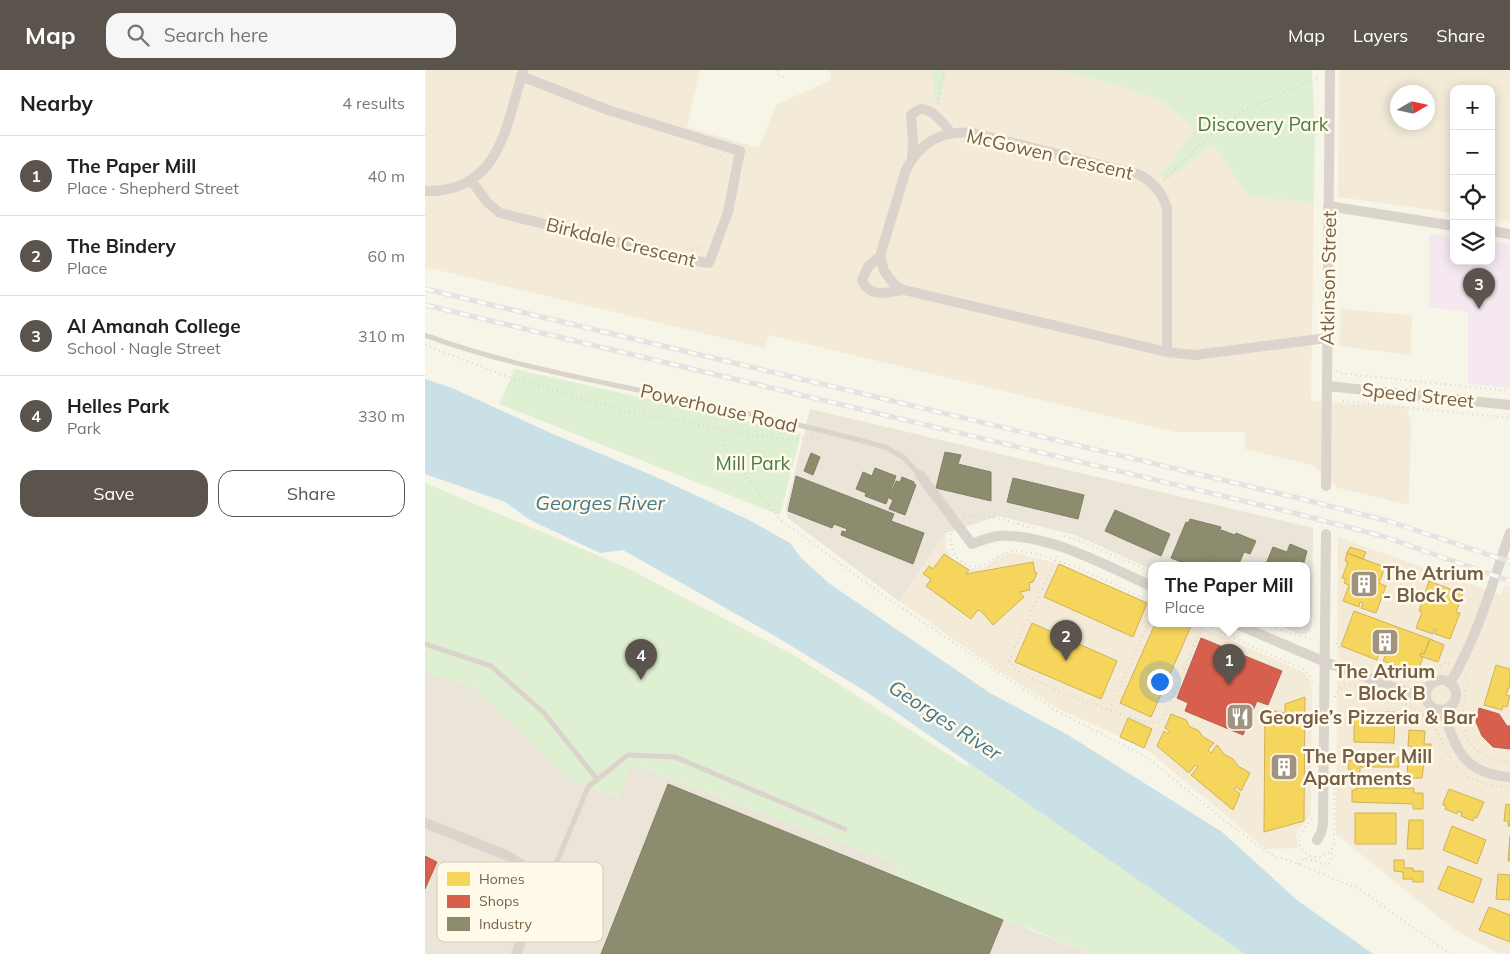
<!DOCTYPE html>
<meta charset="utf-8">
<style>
:root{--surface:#fff;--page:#f6f6f6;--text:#202124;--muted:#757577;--line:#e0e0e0;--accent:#5a544d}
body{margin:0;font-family:Mulish,sans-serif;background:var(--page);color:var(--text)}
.controls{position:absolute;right:15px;top:15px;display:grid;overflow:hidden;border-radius:10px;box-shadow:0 2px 12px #0003}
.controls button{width:45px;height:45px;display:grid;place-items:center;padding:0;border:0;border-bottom:1px solid var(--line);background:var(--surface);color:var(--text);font:25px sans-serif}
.compass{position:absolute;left:965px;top:15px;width:45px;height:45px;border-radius:50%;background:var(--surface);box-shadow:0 2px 12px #0003;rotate:81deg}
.you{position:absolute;left:734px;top:611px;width:18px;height:18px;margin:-12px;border:4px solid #fff;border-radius:50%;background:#1a73e8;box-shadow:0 0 0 8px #1a73e833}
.badge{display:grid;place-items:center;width:32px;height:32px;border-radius:50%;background:var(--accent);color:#fff;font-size:16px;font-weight:700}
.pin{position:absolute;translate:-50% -41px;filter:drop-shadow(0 1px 2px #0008)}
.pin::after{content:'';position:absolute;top:26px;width:18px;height:15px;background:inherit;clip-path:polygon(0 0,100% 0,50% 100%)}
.popup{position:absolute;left:723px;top:492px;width:162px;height:65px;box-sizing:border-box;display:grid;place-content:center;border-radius:10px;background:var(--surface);filter:drop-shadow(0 1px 4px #0005);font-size:16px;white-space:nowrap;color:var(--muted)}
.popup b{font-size:19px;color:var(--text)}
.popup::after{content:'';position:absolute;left:50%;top:100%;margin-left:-10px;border:10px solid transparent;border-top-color:var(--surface)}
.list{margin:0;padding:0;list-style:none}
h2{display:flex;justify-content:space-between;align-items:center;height:65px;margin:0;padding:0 20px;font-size:21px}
h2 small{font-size:16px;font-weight:400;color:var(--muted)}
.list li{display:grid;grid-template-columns:32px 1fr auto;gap:15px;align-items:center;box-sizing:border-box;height:80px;padding:0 20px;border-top:1px solid var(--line)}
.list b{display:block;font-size:19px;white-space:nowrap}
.list p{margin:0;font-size:16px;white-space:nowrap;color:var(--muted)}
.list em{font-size:16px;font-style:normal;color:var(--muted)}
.actions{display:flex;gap:10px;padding:15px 20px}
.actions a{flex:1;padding:11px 0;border:1px solid var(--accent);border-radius:15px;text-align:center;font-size:18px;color:var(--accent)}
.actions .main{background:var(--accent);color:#fff}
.icon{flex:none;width:28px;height:28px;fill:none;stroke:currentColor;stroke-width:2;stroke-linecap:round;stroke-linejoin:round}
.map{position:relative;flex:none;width:1085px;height:884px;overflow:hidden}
header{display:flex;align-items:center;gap:30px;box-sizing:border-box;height:70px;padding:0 25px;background:var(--accent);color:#fff}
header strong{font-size:24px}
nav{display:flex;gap:28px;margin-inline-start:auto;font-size:18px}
.search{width:350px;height:45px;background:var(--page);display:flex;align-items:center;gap:12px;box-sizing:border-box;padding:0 18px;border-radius:15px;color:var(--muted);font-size:19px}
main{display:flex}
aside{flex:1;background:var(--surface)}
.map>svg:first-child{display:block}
</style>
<header>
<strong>Map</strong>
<div class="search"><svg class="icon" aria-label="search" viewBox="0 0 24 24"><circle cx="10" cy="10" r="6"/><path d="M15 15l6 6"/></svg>Search here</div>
<nav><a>Map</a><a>Layers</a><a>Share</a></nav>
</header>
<main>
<aside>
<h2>Nearby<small>4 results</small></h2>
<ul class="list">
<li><span class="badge">1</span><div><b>The Paper Mill</b><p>Place · Shepherd Street</p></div><em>40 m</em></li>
<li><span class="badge">2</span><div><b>The Bindery</b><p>Place</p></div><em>60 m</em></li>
<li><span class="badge">3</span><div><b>Al Amanah College</b><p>School · Nagle Street</p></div><em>310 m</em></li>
<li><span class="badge">4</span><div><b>Helles Park</b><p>Park</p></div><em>330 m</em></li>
</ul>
<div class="actions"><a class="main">Save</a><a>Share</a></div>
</aside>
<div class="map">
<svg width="1085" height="884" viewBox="0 0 1085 884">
<rect width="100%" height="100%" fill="#f7f4e8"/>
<path fill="#f3ebd8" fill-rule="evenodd" d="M0,0h275l-13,57 72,21 17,-43 55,-25 -1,-10h101l4,31 4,4 7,-35h110l65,16 43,17 31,25 -33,47 52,-32 34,54 66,5 -3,199 95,6 5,15 -2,83 -71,-17 -26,-23 -67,-16v-17h-70l-406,-97 -4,13 -340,-81z
M914,0h171v151l-19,-3v-129h-37v124l-116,-16zM1002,22v30h-30v-30z
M916,239l71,6 -1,40 -72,-9z
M521,463l-1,13 4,8 4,6 13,8 15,1 6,-3 11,-8 13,-5 9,1 44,11 87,39v20h45l109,49 5,7 2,15 -1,118 -5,9 -7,7 -3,7 2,12 -32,1 -121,-101 -86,-39 -60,-38 -100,-70z
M913,467l163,58 4,-10 5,2v367h-11l-47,-26 -116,-94z"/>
<path fill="#eae4d9" d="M385,339l503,119 -1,96 -2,7 -5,3h-6l-23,-10h31v-58h-156v3l-76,-34 -76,-19 -53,17 -47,68 -111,-83 -2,-10z
M0,602l49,16 97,93 47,17 14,-34 266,101 -4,10 197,79h-666z"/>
<path fill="#f5e8f1" d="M1004,164l25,3v24h37v-19l19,2v144l-42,-4v-72l-39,-5z"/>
<path fill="#dfefd2" d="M506,0h15l-7,35 -4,-4z
M631,0h256l3,63 -1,69 -66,-5 -34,-53 -48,36 -4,-5 33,-47 -31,-25 -43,-17z
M90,299l286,65 -21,81 -281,-111z
M0,413l200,84 167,87 174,112 3,-3 276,191h-154l-62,-26 -26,-8 -109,-44 4,-11 -265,-101 -15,34 -47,-17 -97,-93 -49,-16z"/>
<path fill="#cae0e7" d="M0,309l27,9 101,46 101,42 95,44 41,23 12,16 28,25 160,109 78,42 154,97 75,68 76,54h-128l-377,-261 -93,-57 -152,-86 -23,3 -70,-33 -25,-18 -80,-28z"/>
<path fill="#f6d55c" stroke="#cfb256" d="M925,477l16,5 -3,7 -16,-6z
M922,483l38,14 -6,16 7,3 -10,27 -15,-5 2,-5 -3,-1 -1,5 -16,-6 6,-16 -5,-2 2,-4 -4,-1 6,-16 -3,-1z
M519,484l25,16 -3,4 67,-12 2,10 2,1 -4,9 -4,1 1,7 -10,2 4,5 -31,28 -12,-14 -3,-1 -7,9 -45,-33 5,-7 -8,-5 6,-8 4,3z
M634,494l88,39 -14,34 -89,-40z
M1004,511l34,13 -7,18 4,1 -10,26 -15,-5 1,-4 -2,-1 -1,5 -17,-6 6,-16 -3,-1z
M929,541l76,28 -6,15 -3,-1 -1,3 3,1 -6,16 -11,-4 1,-5 -4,-1 -2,4 -18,-6 5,-13 -6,-3 -5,15 -36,-14z
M607,553l85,38 -16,38 -86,-37z
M730,554h37l-41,93 -31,-14z
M1005,569l14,6 -6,17 -18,-6 1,-3 3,1z
M1071,595l14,4v18h-1l-3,8 4,1 -3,11 -4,-1 -1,4 -18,-5z
M880,627l-1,124 -40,11 1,-123 20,4v-9z
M929,642h41l-1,31 -40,-1z
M746,644l15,6 4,7 8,3 5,7 11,6 -6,7 3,3 6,-8 8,10 8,4 5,7 12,7 -9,18 -5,-4 -2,2 6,5 -7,16 -42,-35 7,-8 -3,-2 -6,8 -32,-27 7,-15 4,3 2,-2 -5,-4z
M703,648l24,11 -8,19 -24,-11z
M984,660l16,1 -1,13h7l-1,19 -6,-1 -2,16h-14l-1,-3 1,-15h1v-5h2l1,-9h-4z
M935,686h38l1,11h-39v7h-7v-4l-5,-1 1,-9h4v-2h7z
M931,718h58v5h9v16h-10v-5l-61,-2v-12h4z
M1024,719l35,13 -7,16 -3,-1 -1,4 -12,-5 1,-3 -4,-2 -1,3 -12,-5 1,-3 -3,-1v-2z
M1081,734l4,1v21h-2v-5h-4z
M930,743h41v31h-41z
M984,750h14v29h-16z
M1027,756l34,14 -9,24 -34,-14z
M1085,766v25h-2z
M969,790h10v8h9v3h10v11h-10v-3h-10v-7l-9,-1z
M1023,796l34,13 -9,24 -35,-14z
M1073,804l12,1v25l-14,-1z
M1064,837l21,8v27l-31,-12z"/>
<path fill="#d6604d" stroke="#b9604c" d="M776,568l81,33 -14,34 -11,-4 -14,34 -58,-24 3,-8 -11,-5z
M1054,638l20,6 8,12h3v23l-17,-2 -11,-11 -6,-14z
M0,786l12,6 -12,27z"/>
<path fill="#8c8c6e" stroke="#857e63" d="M520,382l16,3 -3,9 33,8v29l-55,-13z
M386,383l9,4 -7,18 -9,-4z
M450,398l21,8 -10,28 -21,-8 1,-3 -10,-4 7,-17 9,4z
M371,406l98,38 -3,7 33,12 -11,31 -72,-29 1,-4 4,1 1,-3 -13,-5 -2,4 -44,-17z
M477,407l12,5v2l2,1 -11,30 -16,-6 4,-9 -4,-2 7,-17 4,1z
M588,408l71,17 -6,24 -71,-17z
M690,440l55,24 -9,22 -56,-25z
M765,449l31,8 -16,39h-14l-20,-8 15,-36 2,1z
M796,460l14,5 1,-2 20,8 -6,13 -6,-2 -6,14h-32z
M865,474l17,7 -4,15h-38l8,-19 14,5z
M243,714l335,136 -14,34h-388z"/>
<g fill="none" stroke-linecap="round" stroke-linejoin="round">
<path stroke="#d9d4cc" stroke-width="2" stroke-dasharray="1 4" stroke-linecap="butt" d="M353,0l-1,4 10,4
M114,23l-1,2 7,3
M513,34l7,-34
M295,86l7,7
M739,110l55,-53 24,-16 71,-32 6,-1
M267,180l13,-4
M0,275l78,30 114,34 104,21 52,8 47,1
M912,301l1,2 172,18
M918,331l167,17
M296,360l5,19 53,70 108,79 168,112 90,46 84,68 37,27 8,5 25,8 62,26 89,64
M539,447c21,-6 48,6 69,11
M526,464c-1,12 3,26 16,31 19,8 32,-17 53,-14 46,7 89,32 131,51
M639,466l17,5 70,31
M632,486l-48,105 6,8 48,25 84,29 14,-1 43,-98
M777,554l101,45 6,5 4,8
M842,554l19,8 28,7
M911,573l9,14 8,3
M972,607c19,1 33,-6 49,-15l4,3
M1040,607l3,3c-10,42 -10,76 42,82
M910,627c3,-9 9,-13 19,-12 23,9 62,18 77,37 9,12 13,26 21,38
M685,640l41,-93
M1032,696c13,17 33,20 53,22
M887,749c-4,5 -9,10 -12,16 -7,20 27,34 34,8l1,-66
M874,794l4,-6 26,7 4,-16"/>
<path stroke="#dad4cd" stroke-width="5" d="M0,265c73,27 151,42 227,58 78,16 156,33 233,54l18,10 17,18
M0,574l66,22 52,46 54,67
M108,813l11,-6 10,-8 34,-82 40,-32 47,2 170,72"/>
<path stroke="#dad4cd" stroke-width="10" d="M487,88l1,-17 -2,-26c3,-2 7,-6 11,-6 10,0 23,16 29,24
M46,110l16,22 13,11 185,46 24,4 19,-51 12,-61 -132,-41 -87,-34
M0,121c75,2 81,-65 98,-120
M903,136l126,20
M1066,161l19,3
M455,186l-12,11 -6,13c8,19 24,12 42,10
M742,282v-144c-6,-17 -14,-26 -29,-34l-165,-41c-32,-3 -53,9 -67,37l-26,86 4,15 6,8 7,8 7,3 263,62 28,3 132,-17
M902,316l183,19
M495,405l52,69c8,-3 17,-7 26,-8 50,-3 109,30 153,50
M901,416l4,-416
M811,554l89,38 84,31 17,2
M1001 625a15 15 0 1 1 30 0a15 15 0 1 1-30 0Z
M1025,613c28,-47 42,-99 60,-150
M1018,641c13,38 20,63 67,66
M0,753l81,32 15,9 6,7 7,17 2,19 -20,47
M892,770l4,-7 2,-9 3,-290"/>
<defs>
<path id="rail" d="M0,219l877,210 86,22 122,41
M0,235l873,209 84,22 128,45"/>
</defs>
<use href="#rail" stroke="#e5e1e4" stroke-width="5"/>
<use href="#rail" stroke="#fffae9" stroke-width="3" stroke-dasharray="9" stroke-linecap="butt"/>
</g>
<defs>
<symbol id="building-square" viewBox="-11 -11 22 22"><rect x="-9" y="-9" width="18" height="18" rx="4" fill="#a29380" stroke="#fffae9"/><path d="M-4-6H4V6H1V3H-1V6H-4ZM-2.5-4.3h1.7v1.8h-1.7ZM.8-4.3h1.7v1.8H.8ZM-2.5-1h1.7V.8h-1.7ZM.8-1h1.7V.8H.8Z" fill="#fff"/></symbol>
<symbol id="restaurant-square" viewBox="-11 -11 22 22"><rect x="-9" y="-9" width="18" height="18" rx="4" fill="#a29380" stroke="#fffae9"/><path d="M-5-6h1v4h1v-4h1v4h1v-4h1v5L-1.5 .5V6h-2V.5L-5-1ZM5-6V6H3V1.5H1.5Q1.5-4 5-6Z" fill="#fff"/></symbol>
</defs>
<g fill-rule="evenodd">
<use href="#building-square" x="923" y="498" width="32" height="32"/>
<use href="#building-square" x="944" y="556" width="32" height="32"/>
<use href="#restaurant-square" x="799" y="631" width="32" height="32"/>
<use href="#building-square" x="843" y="681" width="32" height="32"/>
</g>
<g text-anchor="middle" stroke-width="5" stroke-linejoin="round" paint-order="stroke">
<g font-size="19" fill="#487c3f" stroke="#fffae9">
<text x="838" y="61">Discovery Park</text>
<text x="328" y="400">Mill Park</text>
</g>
<g font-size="19" fill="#755f48" stroke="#fffae9">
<text transform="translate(625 84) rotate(13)" y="7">McGowen Crescent</text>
<text transform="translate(196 172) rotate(14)" y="7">Birkdale Crescent</text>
<text transform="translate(903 208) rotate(-89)" y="7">Atkinson Street</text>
<text transform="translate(993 325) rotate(6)" y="7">Speed Street</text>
<text transform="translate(294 338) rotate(13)" y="7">Powerhouse Road</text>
</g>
<g font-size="19" font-weight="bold" fill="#755f48" stroke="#fffae9" text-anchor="start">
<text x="958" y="510">The Atrium<tspan x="958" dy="22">- Block C</tspan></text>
<text x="960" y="608" text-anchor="middle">The Atrium<tspan x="960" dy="22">- Block B</tspan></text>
<text x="834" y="654">Georgie’s Pizzeria &amp; Bar</text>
<text x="878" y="693">The Paper Mill<tspan x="878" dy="22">Apartments</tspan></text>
</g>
<g font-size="20" font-style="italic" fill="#437891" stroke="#fffae9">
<text x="175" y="440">Georges River</text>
<text transform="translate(520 650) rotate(33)" y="7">Georges River</text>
</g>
</g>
<rect x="12" y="792" width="166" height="80" rx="8" fill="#fffae9" stroke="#d6ccb9" stroke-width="1"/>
<rect x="22" y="802" width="23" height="14" fill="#f6d55c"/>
<rect x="22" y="825" width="23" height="13" fill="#d6604d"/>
<rect x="22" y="847" width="23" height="14" fill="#8c8c6e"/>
<g font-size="14" fill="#755f48">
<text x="54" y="814">Homes</text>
<text x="54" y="836">Shops</text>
<text x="54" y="859">Industry</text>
</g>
</svg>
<div class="controls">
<button>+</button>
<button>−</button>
<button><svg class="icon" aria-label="locate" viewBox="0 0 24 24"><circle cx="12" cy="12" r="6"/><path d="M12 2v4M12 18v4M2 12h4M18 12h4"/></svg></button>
<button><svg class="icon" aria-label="layers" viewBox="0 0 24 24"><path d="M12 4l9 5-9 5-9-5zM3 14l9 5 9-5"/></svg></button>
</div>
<svg class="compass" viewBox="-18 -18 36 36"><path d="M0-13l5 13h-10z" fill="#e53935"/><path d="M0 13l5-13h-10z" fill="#757577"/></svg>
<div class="you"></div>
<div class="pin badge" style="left:804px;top:615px">1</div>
<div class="popup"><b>The Paper Mill</b>Place</div>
<div class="pin badge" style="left:641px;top:591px">2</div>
<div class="pin badge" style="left:1054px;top:239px">3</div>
<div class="pin badge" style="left:216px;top:610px">4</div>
</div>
</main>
